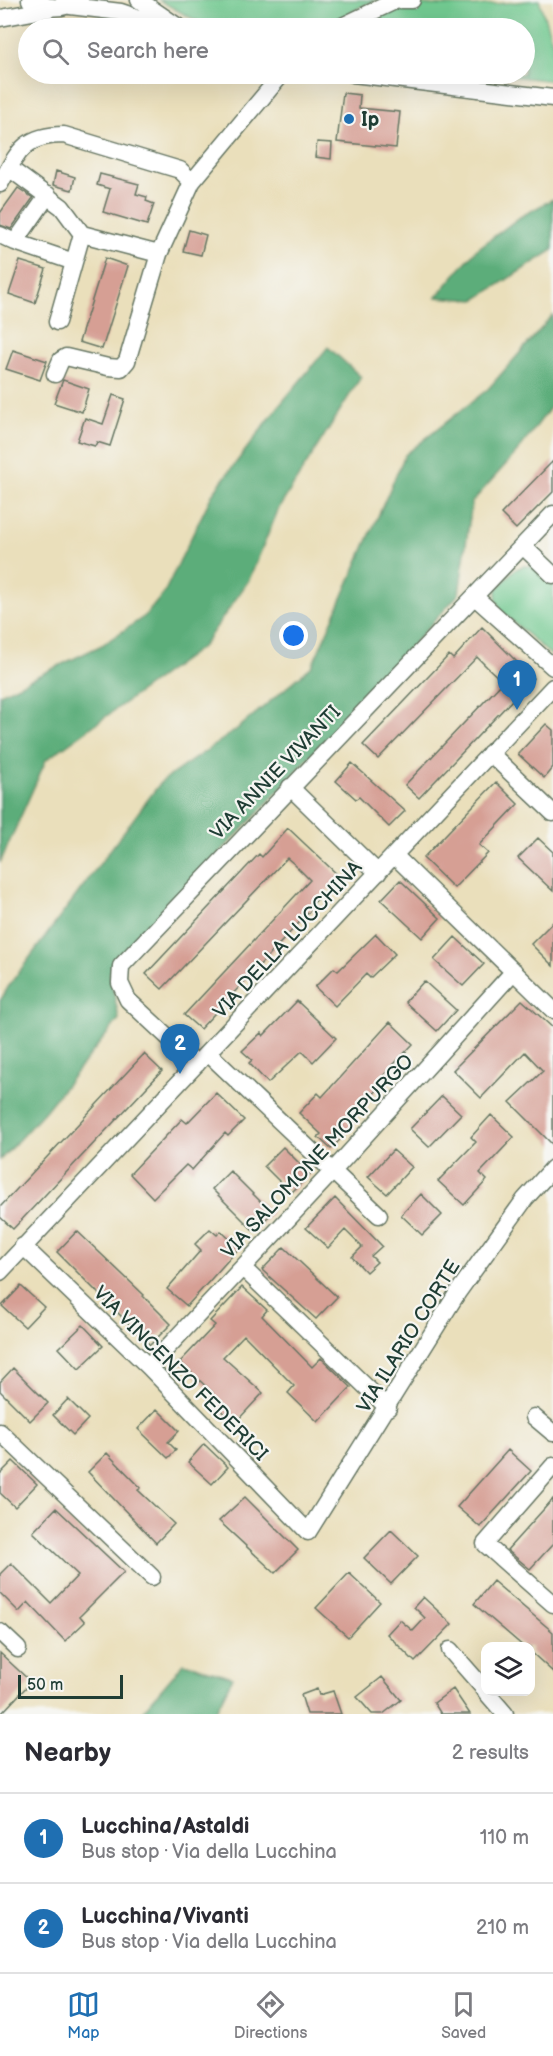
<!DOCTYPE html>
<meta charset="utf-8">
<style>
:root{--surface:#fff;--page:#f2f2f3;--text:#2b2b33;--muted:#7c7c81;--line:#e1e1e2;--accent:#1f6fb2}
body{margin:0;font-family:"Balsamiq Sans",sans-serif;background:var(--page);color:var(--text)}
.controls{position:absolute;right:18px;bottom:18px;display:grid;overflow:hidden;border-radius:12px;box-shadow:0 6px 24px #0002}
.controls button{width:54px;height:54px;display:grid;place-items:center;padding:0;border:0;border-bottom:2px solid var(--line);background:var(--surface);color:var(--text);font:30px sans-serif}
.scale{position:absolute;left:18px;bottom:15px;width:105px;box-sizing:border-box;padding-left:6px;border:3px solid #1f3d34;border-top:0;font-size:16px;line-height:21px;white-space:nowrap;color:#1f3d34;-webkit-text-stroke:4px #f6f6f2;paint-order:stroke}
.you{position:absolute;left:294px;top:636px;width:21px;height:21px;margin:-15px;border:4px solid #fff;border-radius:50%;background:#1a73e8;box-shadow:0 0 0 9px #1a73e833}
.badge{display:grid;place-items:center;width:39px;height:39px;border-radius:50%;background:var(--accent);color:#fff;font-size:20px;font-weight:700}
.pin{position:absolute;translate:-50% -50px;filter:drop-shadow(0 2px 3px #0008)}
.pin::after{content:'';position:absolute;top:32px;width:21px;height:18px;background:inherit;clip-path:polygon(0 0,100% 0,50% 100%)}
.list{margin:0;padding:0;list-style:none}
h2{display:flex;justify-content:space-between;align-items:center;height:78px;margin:0;padding:0 24px;font-size:26px}
h2 small{font-size:20px;font-weight:400;color:var(--muted)}
.list li{display:grid;grid-template-columns:39px 1fr auto;gap:18px;align-items:center;box-sizing:border-box;height:90px;padding:0 24px;border-top:2px solid var(--line)}
.list b{display:block;font-size:22px;white-space:nowrap}
.list p{margin:0;font-size:20px;white-space:nowrap;color:var(--muted)}
.list em{font-size:20px;font-style:normal;color:var(--muted)}
.icon{flex:none;width:33px;height:33px;fill:none;stroke:currentColor;stroke-width:2;stroke-linecap:round;stroke-linejoin:round}
.map{position:relative;flex:none;width:553px;height:1714px;overflow:hidden}
.search{position:absolute;background:var(--surface);box-shadow:0 6px 24px #0002;left:18px;right:18px;top:18px;height:66px;display:flex;align-items:center;gap:15px;box-sizing:border-box;padding:0 21px;border-radius:33px;color:var(--muted);font-size:22px}
.sheet{height:258px;background:var(--surface)}
nav{display:flex;justify-content:space-around;align-items:center;box-sizing:border-box;height:84px;border-top:2px solid var(--line);background:var(--surface);font-size:16px;color:var(--muted)}
nav a{display:grid;justify-items:center;gap:3px}
nav .on{color:var(--accent)}
.map>svg:first-child{display:block}
</style>
<div class="map">
<svg width="553" height="1714" viewBox="0 0 553 1714">
<rect width="100%" height="100%" fill="#f6f6f2"/>
<filter id="ink" filterUnits="userSpaceOnUse"><feTurbulence type="fractalNoise" baseFrequency=".0167" numOctaves="2"/><feDisplacementMap in="SourceGraphic" scale="12" xChannelSelector="R" yChannelSelector="G"/><feConvolveMatrix kernelMatrix="1 2 1 2 8 2 1 2 1" color-interpolation-filters="sRGB"/></filter>
<filter id="wash" filterUnits="userSpaceOnUse"><feTurbulence type="fractalNoise" baseFrequency=".008" numOctaves="4" result="noise"/><feDisplacementMap in="SourceGraphic" scale="24" xChannelSelector="R" yChannelSelector="G"/><feGaussianBlur stdDeviation="1.35" result="paint"/><feColorMatrix in="noise" values="0 0 0 0 0 0 0 0 0 0 0 0 0 0 0 0 0 1.4 0 .05"/><feComposite in="paint" operator="in"/></filter>
<g filter="url(#wash)">
<rect width="100%" height="100%" fill="#eadfbb"/>
<path fill="#71c990" stroke="#488362" stroke-width="1.5" d="M159,0h219l-18,7 -34,21h-117z
M539,0l14,44v37l-59,-7h30v-46h-174l38,-17 28,-6 57,1z
M523,566h11l19,17v74l-52,-46 -5,-12 1,-10 17,-19z"/>
<path fill="#5cad7a" stroke="#3e7557" stroke-width="1.5" d="M553,199v51l-78,50 -39,-3 40,-47 44,-33z
M553,315v89l-36,48 -45,50 -13,92 -201,219 -138,143 -10,17 9,46 -74,92 -45,49v-159l10,-17 151,-202 75,-52 76,-64 93,-211 83,-66z
M328,347l33,30 -82,131 -30,72 -46,66 -157,114 -46,103v-169l102,-49 43,-29 19,-23 49,-100 66,-87z
M184,1663l49,14 -19,37h-74z"/>
<g id="blocks">
<path fill="#d69f94" d="M343,93l17,2 -1,13 41,4 -4,36 -59,-6z
M317,142l15,1 -1,16 -16,-2z
M56,171l19,6 -3,13 -19,-5z
M100,174l39,10 -3,10 11,3 -1,4 8,3 -7,21 -44,-13 7,-23 -13,-4z
M18,188l15,10 -22,31 -11,-4v-12z
M189,230l17,5 -5,20 -18,-4z
M105,258l23,8 -26,83 -23,-7z
M20,261l26,8 -11,34 -26,-9z
M13,350l34,11 -7,19 -34,-11z
M63,380l26,9 -7,23 -28,-9z
M113,395l12,4 -15,47 -13,-4 -2,4 -18,-5 8,-23 18,6z
M553,461v31l-37,37 -15,-15z
M482,627l51,51 -114,120 -14,-13 98,-103 -16,-15 -10,-10 -99,102 -15,-14 86,-90 4,4z
M546,724l7,6v37l-9,11 -26,-24z
M352,763l53,48 -16,16 -30,-30 -3,2 -20,-18z
M496,782l22,22 -39,41 9,8 -34,35 -31,-30z
M288,828l53,50 -31,28 2,3 -112,120 -16,-14 126,-135 -16,-16 -7,-6 -125,131 -16,-15 113,-120 3,3z
M538,838l15,14v39l-35,-33z
M400,880l40,38 -18,20 -41,-38z
M553,922v44l-22,-22z
M376,934l19,20 -25,24 -4,-4 -31,32 -20,-19 19,-19 4,3z
M455,937l29,27 -21,22 -29,-26z
M424,981l32,29 -19,21 -32,-29z
M522,1000l31,28v117l-43,-43 33,-31 -18,-19 -44,46 -28,-28z
M297,1001l39,37 -23,24 -11,-11 -34,32 -19,-20 3,-3 -10,-9 19,-18 2,3z
M390,1022l23,22 -33,35 4,4 -37,38 6,5 -22,23 -13,-12 3,-3 -22,-21 19,-20 4,4z
M144,1054l18,17 -149,158 -13,-12v-10z
M216,1093l28,27 -16,16 -3,-3 -33,37 -6,-5 -33,33 -23,-24 52,-55 5,4z
M442,1096l19,18 -32,33 -19,-18z
M491,1115l23,22 -34,36 7,7 -23,25 -26,-24 38,-39 -5,-5z
M283,1147l27,27 -19,19 -27,-27z
M393,1150l19,17 -25,27 -19,-17z
M230,1171l42,42 -18,18 -42,-42z
M421,1194l21,21 -20,20 -21,-20z
M335,1198l47,48 -11,10 6,6 -11,10 -14,-15 10,-10 -17,-17 -17,18 -22,-20z
M210,1229l7,6 4,-4 18,17 -52,58 -20,-17 34,-39 -6,-6z
M77,1231l67,64 -1,1 28,28 -21,21 -93,-93z
M284,1247l53,50 -21,22 -54,-49z
M21,1286l23,21 -19,20 -23,-21z
M242,1287l25,23 -5,6 50,51 9,-9 30,29 -33,35 -30,-29 6,-7 -50,-51 -21,22 40,36 -28,30 -27,-25 5,-5 -33,-31 35,-37 -5,-4z
M83,1325l20,21 -24,23 -20,-21z
M13,1368l35,35 -18,18 -30,-30v-9z
M68,1399l20,20 -15,16 -20,-20z
M157,1409l22,22 -11,11 8,8 -8,8 -30,-29z
M204,1444l24,23 -16,17 -24,-22z
M508,1450l23,21 -51,56 -23,-20z
M107,1453l34,35 -3,2 36,34 -18,19 -68,-71z
M13,1461l24,23 -22,23 -15,-14v-19z
M245,1497l53,53 -23,23 -56,-52z
M553,1499v45l-23,25 -23,-19z
M56,1508l68,64 -44,44 5,6 -20,19 -37,-39 -9,10 -19,-19v-19l11,-11 40,40 27,-28 -45,-43z
M391,1530l27,26 -27,28 -27,-26z
M349,1573l31,29 -32,35 -32,-29z
M493,1581l60,51v40l-22,-20v-5h-7l-50,-43z
M423,1597l29,27 -37,38 -28,-28 13,-14 13,11 12,-13 -11,-11z
M0,1653l31,29 -30,32h-1z
M382,1677l19,23 -18,14h-11l-15,-17z
M317,1689l2,6 14,-4 8,23h-34l-6,-19z
M453,1689l17,25h-29l-7,-11z"/>
</g>
</g>
<g filter="url(#ink)">
<use href="#blocks" fill-opacity="0" stroke="#667663" stroke-width="1.5"/>
<g fill="none" stroke-linecap="round" stroke-linejoin="round">
<defs>
<path id="minor" d="M30,0c17,10 33,10 50,0
M139,0l41,28
M395,0h17
M70,6l51,6 47,16
M0,18l49,-9
M338,28l57,-27
M353,74l200,24
M9,168l53,39 20,27
M0,184c18,-32 24,-49 64,-49l116,35 12,12
M0,235l15,7 33,-47
M15,242l59,20
M57,322l25,-88 77,20
M55,374l6,-14 5,-3 42,10 13,1 6,-7 32,-107 33,-72 90,-108
M523,546l30,29
M475,597l78,70
M490,753l63,60
M290,787l88,86
M395,856l158,154
M208,1053l171,162
M197,1064l-69,-64 -8,-17 1,-17 432,-452
M23,1246l126,121 159,165 150,-240 67,-93 28,-31
M243,1268l145,140
M0,1272l553,-585
M149,1367l183,-195 182,-201
M534,1417l19,16
M0,1432l152,145
M553,1466l-68,78 68,60
M0,1632l18,17
M450,1650l36,41
M486,1692l19,22"/>
</defs>
<use href="#minor" stroke="#667663" stroke-width="19"/>
<use href="#minor" stroke="#fff" stroke-width="16"/>
</g>
</g>
<circle fill="#1f6fb2" stroke="#f6f6f2" stroke-width="2" cx="349" cy="119" r="6"/>
<g text-anchor="middle" stroke-width="4.5" stroke-linejoin="round" paint-order="stroke">
<g font-size="20" font-weight="bold" fill="#1f3d34" stroke="#f6f6f2" text-anchor="start">
<text x="361" y="126">Ip</text>
</g>
<g font-size="20" fill="#1f3d34" stroke="#f6f6f2">
<text transform="translate(275 772) rotate(-46)" y="7">VIA ANNIE VIVANTI</text>
<text transform="translate(287 939) rotate(-47)" y="7">VIA DELLA LUCCHINA</text>
<text transform="translate(317 1156) rotate(-47)" y="7">VIA SALOMONE MORPURGO</text>
<text transform="translate(408 1336) rotate(-58)" y="7">VIA ILARIO CORTE</text>
<text transform="translate(181 1373) rotate(45)" y="7">VIA VINCENZO FEDERICI</text>
</g>
</g>
</svg>
<div class="controls">
<button><svg class="icon" aria-label="layers" viewBox="0 0 24 24"><path d="M12 4l9 5-9 5-9-5zM3 14l9 5 9-5"/></svg></button>
</div>
<div class="scale">50 m</div>
<div class="you"></div>
<div class="pin badge" style="left:517px;top:710px">1</div>
<div class="pin badge" style="left:180px;top:1074px">2</div>
<div class="search"><svg class="icon" aria-label="search" viewBox="0 0 24 24"><circle cx="10" cy="10" r="6"/><path d="M15 15l6 6"/></svg>Search here</div>
</div>
<section class="sheet">
<h2>Nearby<small>2 results</small></h2>
<ul class="list">
<li><span class="badge">1</span><div><b>Lucchina/Astaldi</b><p>Bus stop · Via della Lucchina</p></div><em>110 m</em></li>
<li><span class="badge">2</span><div><b>Lucchina/Vivanti</b><p>Bus stop · Via della Lucchina</p></div><em>210 m</em></li>
</ul>
</section>
<nav>
<a class="on"><svg class="icon" aria-label="map" viewBox="0 0 24 24"><path d="M3 6l6-2 6 2 6-2v14l-6 2-6-2-6 2zM9 4v14M15 6v14"/></svg>Map</a>
<a><svg class="icon" aria-label="directions" viewBox="0 0 24 24"><path d="M12 3l9 9-9 9-9-9zM9 14v-3h6M13 9l2 2-2 2"/></svg>Directions</a>
<a><svg class="icon" aria-label="saved" viewBox="0 0 24 24"><path d="M7 4h10v16l-5-4-5 4z"/></svg>Saved</a>
</nav>
